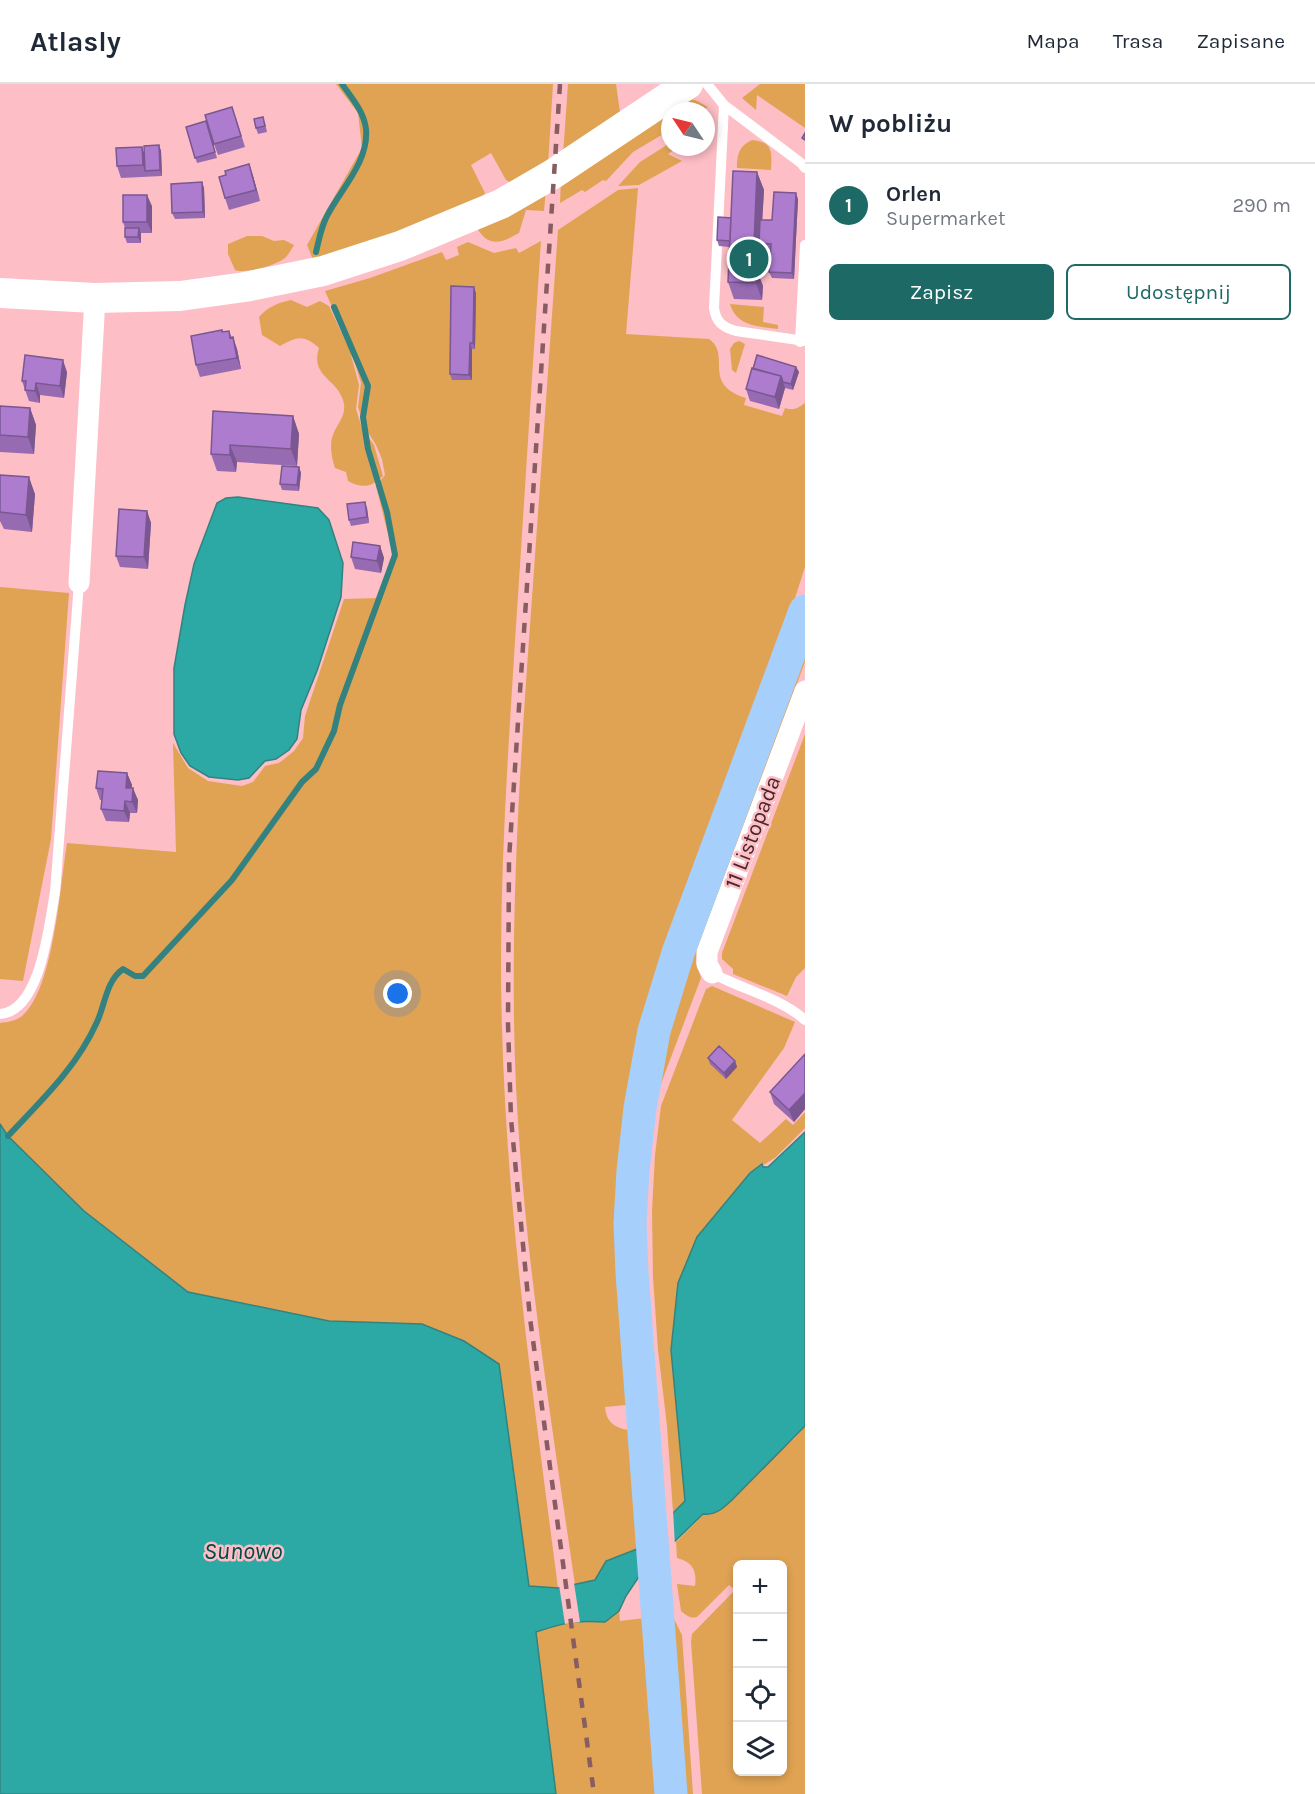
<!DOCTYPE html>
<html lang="pl">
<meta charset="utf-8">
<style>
:root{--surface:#fff;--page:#f2f2f3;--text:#1f2937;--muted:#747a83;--line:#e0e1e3;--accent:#1d6966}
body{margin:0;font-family:Karla,sans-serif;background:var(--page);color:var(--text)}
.controls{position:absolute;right:18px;bottom:18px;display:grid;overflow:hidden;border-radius:9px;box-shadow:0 3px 9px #0003}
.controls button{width:54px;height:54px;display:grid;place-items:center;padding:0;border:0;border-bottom:2px solid var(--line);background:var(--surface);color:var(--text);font:30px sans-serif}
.compass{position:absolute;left:661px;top:18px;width:54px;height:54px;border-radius:50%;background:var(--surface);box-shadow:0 3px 9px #0003;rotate:305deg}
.you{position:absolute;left:398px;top:910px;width:21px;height:21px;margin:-15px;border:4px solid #fff;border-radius:50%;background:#1a73e8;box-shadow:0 0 0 9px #1a73e833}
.badge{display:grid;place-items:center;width:39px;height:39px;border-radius:50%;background:var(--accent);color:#fff;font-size:20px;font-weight:700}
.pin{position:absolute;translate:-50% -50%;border:3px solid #fff;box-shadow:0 2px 6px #0006}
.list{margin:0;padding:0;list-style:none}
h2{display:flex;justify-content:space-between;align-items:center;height:78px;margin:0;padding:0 24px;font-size:26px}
h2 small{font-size:20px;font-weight:400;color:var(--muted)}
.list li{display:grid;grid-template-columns:39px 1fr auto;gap:18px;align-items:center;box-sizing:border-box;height:84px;padding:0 24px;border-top:2px solid var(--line)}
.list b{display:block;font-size:22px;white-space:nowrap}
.list p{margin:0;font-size:20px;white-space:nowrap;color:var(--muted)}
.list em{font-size:20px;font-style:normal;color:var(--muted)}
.actions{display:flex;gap:12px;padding:18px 24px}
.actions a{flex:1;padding:14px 0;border:2px solid var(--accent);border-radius:9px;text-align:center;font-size:21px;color:var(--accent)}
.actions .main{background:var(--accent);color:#fff}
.icon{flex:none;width:33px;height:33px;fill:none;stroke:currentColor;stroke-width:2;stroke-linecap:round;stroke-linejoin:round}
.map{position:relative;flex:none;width:805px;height:1710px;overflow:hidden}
header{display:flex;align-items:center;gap:36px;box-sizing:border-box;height:84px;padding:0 30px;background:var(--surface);border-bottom:2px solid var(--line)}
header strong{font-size:28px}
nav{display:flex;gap:33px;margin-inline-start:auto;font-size:21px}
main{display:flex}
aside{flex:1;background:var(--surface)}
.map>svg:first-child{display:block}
</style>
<header>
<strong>Atlasly</strong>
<nav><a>Mapa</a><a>Trasa</a><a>Zapisane</a></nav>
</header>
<main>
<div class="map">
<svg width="805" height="1710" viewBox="0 0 805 1710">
<rect width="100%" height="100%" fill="#fdbec5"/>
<path fill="#e0a354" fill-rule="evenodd" d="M336,0h217l-5,81 -33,20 -9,-5 -15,-27 -20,12 14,28 -8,11 -163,58 -7,-17 55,-97 -4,-35z
M568,0h48l4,28 -57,43z
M760,0h45v44l-48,-33 -1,15 -14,-12z
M688,15l7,1 13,7 -7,4h-31v19l-37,22 -27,29 -3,-1 -18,12 -3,-2 -22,13 1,-24z
M752,56c21,2 20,12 19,30l-34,-2c0,-13 2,-22 15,-28z
M670,59v4h8l-10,7 14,7 -43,24 -21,1 22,-24z
M638,104l-12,146 83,5c23,16 -8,45 37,59l-2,7 38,11 3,-8c9,3 13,0 20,-5v164l-28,87 -113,294 -38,457 -21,2c1,14 9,21 23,23l9,119 -31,12 -11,19 -20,5c-27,-187 -58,-374 -61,-563 -2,-137 7,-273 17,-410 9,-127 18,-254 27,-382l60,-40z
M546,105l-2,22 -18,-1 -7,23c-18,10 -30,15 -42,-5z
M247,152h15l12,5 10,-1 10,5c-2,3 -5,9 -8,12 -8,8 -40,17 -51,13l-7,-16v-10z
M541,157c-9,133 -17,266 -26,400 -8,129 -17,257 -13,386 5,189 32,375 56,561l-29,-1 -31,-223 -76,-40 -93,-3 -141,-29 -104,-81 -76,-75 -8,-13v-100c7,-1 16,-2 22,-7 32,-27 38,-131 45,-173l109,9 -3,-109 15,25 20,13 34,5 11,-4 12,-16 14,-3 15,-12 9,-13 2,-22 39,-117 35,-1 14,-44 -17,-68 9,-11 -3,-16 -6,-14 -12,-19 -6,-19 3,-24 -10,-33 -26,-59 45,-13 72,-26 4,8 13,-5 -2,-8 11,-5 26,11 22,-5 3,5z
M291,216l16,7 13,-6 9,5 21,45 9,34 -3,24 6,19 12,17 9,31c-11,11 -20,13 -35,5l-2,-9 -11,-4c-3,-9 -6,-23 -2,-33 4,-12 15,-20 10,-35 -7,-22 -33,-24 -24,-52 -16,-14 -22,-11 -39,-2l-18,-11 -3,-18c9,-10 18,-14 32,-17z
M730,220l34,3 -1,15 15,3v4c-20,-3 -41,-2 -48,-25z
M739,257l6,3 -9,29 -4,-3 -2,-21 4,-6z
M0,503l69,6 -18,246 -28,142 -23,-2z
M805,562v16l-108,289 -1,12 5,15 -45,119 16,-87z
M805,650v234l-9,9 -9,19 -54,-22v-5l-11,-10v-6z
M712,902l83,36 -11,26 -52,72 28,23 26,-24 7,6 12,-13v16l-30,30 -25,15 -53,64 -19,46 -7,67 14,151 -12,11 -6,-86 -9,-76 -5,-73 -1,-66 3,-56 6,-49 45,-117z
M805,1342v368h-103l-11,-152 1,-8 43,-44 -6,-5 -32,32c-7,2 -11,-2 -16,-6l-4,-27 18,2c2,-15 -2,-24 -18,-28l-1,-16 28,-28 90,-75zM738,1480h44v208h-44z
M619,1527l1,10 25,-3 13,176h-102l-20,-162c27,-9 41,-12 69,-10z
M671,1529l11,22 11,159h-10z"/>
<path fill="#2ca9a4" stroke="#348280" stroke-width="1.5" d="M238,413l80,11 11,12 14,43 -2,34 -24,74 -16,39 -4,29 -8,11 -13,9 -11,2 -16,17 -11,2 -29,-3 -19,-11 -9,-13 -7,-19v-66l11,-63 9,-41 23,-61 9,-5z
M0,1040l8,12 76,75 104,81 141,29 93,3 42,17 35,23 30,222 29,2 37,-8 11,-19 31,-12 48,-48 -14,-151 7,-67 19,-46 53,-64 12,-9 1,3h5l37,-35v294l-74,75c-8,7 -16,15 -28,13l-63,61 -14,21 -7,15 -14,11c-29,-2 -42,1 -69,10l20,162h-556z"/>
<path fill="#fdbec5" d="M673,1425l2,37 -33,31 -4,-33z
M574,1499l6,39 -15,2 -6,-39z"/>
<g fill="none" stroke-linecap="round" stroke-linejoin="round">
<path stroke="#348280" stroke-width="6" d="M316,168c3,-12 5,-25 11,-36 13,-26 42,-54 39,-87 -2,-17 -14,-31 -24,-45
M8,1052c33,-35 69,-69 89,-114 8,-17 9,-41 26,-53l12,7h8l89,-96 70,-98 14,-13 18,-38 6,-26 55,-150 -8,-43 -19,-63 -5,-32 5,-31 -34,-79"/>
<path stroke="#fff" stroke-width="10" d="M707,0l17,21 77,58 4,5
M724,21l-10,203c2,14 8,19 22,23l69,10
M800,258l5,-97
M712,889c29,16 69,25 93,47
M0,930c41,-3 49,-90 55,-122l24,-309"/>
<path stroke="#fff" stroke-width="21" d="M79,499l16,-285
M712,889l-5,-9v-12l98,-261"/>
<path stroke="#fff" stroke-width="30" d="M0,209l95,5 85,-2 65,-9 78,-16 77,-25 101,-42 52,-30 135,-90"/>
<path stroke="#a6d0fb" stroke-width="33" d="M671,1710l-39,-521 -2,-50 3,-52 7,-63 14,-77 24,-78 127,-342"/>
<path stroke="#875d62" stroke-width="4.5" stroke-dasharray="10 10" stroke-linecap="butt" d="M560,0l-51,775 -1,165 3,95 19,199 64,476"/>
</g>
<path fill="#966bb2" d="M236,34l9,29 -27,8 -4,-11z
M206,37l11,37 -20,5 -11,-36z
M265,39l2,9 -9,2 -2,-6z
M159,61l2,6 1,25 -41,2 -4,-12z
M249,80l4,12 7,25 -31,9 -4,-12 1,-23z
M757,88l7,18 -2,30h10l26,-21 -4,80 -22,-1 -3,-6 1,-23h-9l-2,27 4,10 -1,14 -28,-1 -6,-17 1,-35 -10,-1 -2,-6z
M202,98l2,6 1,30 -30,1 -3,-6z
M152,122v27h-11v10h-14l-2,-6v-9l-2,-6z
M476,209l-1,56h-3v31h-20l-2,-6z
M229,247l8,18 4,20 -41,8 -4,-12 27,-33z
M796,283l3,5 -6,18 -8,-2 -6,21 -29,-8 -4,-12z
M67,288l-3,26 -24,-3v8l-11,-2 -7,-20z
M0,322l30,2 6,17 -2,29 -34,-2z
M293,332l6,18 -2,32 -60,-4 -1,10 -19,-1 -6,-17z
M299,383l2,6 -2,18 -17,-1 -2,-6z
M0,391l35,19 -3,38 -28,-3 -4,-8z
M367,424l2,15 -18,3 -2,-6z
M147,427l4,12 -3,46 -28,-2 -4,-11z
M380,462l4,12 -3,15 -26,-4 -4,-12z
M127,689l5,12 -1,3 7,12 -1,13h-7l-1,9 -23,-1 -5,-12 1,-9h-2l-4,-12z
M805,970v55l-11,13 -20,-18 -4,-12z
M708,974l27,3 2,6 -11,12 -16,-15z"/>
<path fill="#7a5791" d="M159,61l2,6 1,25 -2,-6z
M142,63l4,11 -1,13 -2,-6z
M249,80l4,12 7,25 -4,-11z
M757,88l7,18 -3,53h-2l2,6 -2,27 4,10 -1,14 -6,-17 -3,-15z
M202,98l2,6 1,30 -2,-6z
M796,109l2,6 -4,80 -2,-6z
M147,111l5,11v27l-5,-11z
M139,144l2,6v9l-3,-6z
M474,203l2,6 -1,56 -2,-6z
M233,253l4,12 4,20 -4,-11z
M470,259l2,6v31l-3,-5z
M63,276l4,12 -3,26 -4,-12z
M796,283l3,5 -6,18 -2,-6z
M781,292l4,12 -6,21 -4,-12z
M36,299l4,12v8l-5,-12z
M30,324l6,17 -2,29 -6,-17z
M293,332l6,18 -2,32 -6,-17z
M230,361l7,17 -1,10 -6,-17z
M299,383l2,6 -2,18 -2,-6z
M29,393l6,17 -3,38 -6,-17z
M365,418l2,6 2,15 -2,-6z
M147,427l4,12 -3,46 -4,-12z
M380,462l4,12 -3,15 -4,-12z
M127,689l5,12 -2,14 -4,-11z
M133,704l5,12 -1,13 -5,-11z
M125,717l5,12 -1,9 -5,-11z
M735,977l2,6 -11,12 -2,-6z
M805,1009v16l-11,13 -5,-12z"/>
<path fill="#ae7ccf" stroke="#7a5791" stroke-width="1.5" d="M232,23l9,29 -27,8 -9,-29z
M263,33l2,9 -9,2 -2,-9z
M206,37l9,31 -20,6 -9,-31z
M805,49v7l-3,-2z
M159,61l1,25 -15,1 -1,-25z
M142,63l1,18 -26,1 -1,-18z
M249,80l7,26 -31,8 -6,-21 7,-2 -1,-4z
M733,87l24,1 -4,96h4l-1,15 -28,-1z
M202,98l1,30 -31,1 -1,-29z
M774,108l22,1 -4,80 -23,-1 2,-28 -12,-1 1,-23h12z
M123,111h24v27h-24z
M718,133l13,1 -1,23 -13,-1z
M125,144h14l-1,9h-13z
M451,202l23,1 -1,56h-3l-1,32 -19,-1z
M222,246v2l7,-1 1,7 3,-1 4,21 -41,7 -5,-29z
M25,271l38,5 -3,26 -24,-3 -1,8 -10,-1 1,-9h-4z
M757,271l39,12 -5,17 -8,-2 -2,-6 -28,-7z
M752,284l29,8 -6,21 -29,-8z
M0,322l30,2 -2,29 -28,-2z
M213,327l80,5 -2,33 -61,-4v10l-19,-1z
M282,382l17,1 -2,18 -17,-1z
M0,391l29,2 -3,38 -26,-3z
M365,418l2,15 -18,3 -2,-16z
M119,425l28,2 -3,46 -28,-1z
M353,458l27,4 -3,15 -26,-4z
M98,687l29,2 -1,15h7l-1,14 -7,-1 -1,10 -23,-2 2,-20 -7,-1z
M719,962l16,15 -11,12 -16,-15z
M805,970v39l-16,17 -19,-18z"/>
<g text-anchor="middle" stroke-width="5" stroke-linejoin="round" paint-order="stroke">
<g font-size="22" fill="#46282c" stroke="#fdbec5">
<text transform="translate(752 748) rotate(-69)" y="8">11 Listopada</text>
</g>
<g font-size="24" font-style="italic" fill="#004b48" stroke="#fdbec5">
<text x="243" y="1475">Sunowo</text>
</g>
</g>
</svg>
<div class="controls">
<button>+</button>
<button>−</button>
<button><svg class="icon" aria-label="locate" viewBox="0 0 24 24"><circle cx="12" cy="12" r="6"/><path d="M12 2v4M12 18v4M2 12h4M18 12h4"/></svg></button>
<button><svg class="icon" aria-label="layers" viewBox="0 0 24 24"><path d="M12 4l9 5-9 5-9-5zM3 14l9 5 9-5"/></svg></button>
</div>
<svg class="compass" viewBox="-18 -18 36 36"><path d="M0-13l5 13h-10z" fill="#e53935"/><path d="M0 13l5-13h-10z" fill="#747a83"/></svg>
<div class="you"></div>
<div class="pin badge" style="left:749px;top:175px">1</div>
</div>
<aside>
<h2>W pobliżu<small></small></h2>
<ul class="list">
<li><span class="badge">1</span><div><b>Orlen</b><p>Supermarket</p></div><em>290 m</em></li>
</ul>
<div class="actions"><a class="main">Zapisz</a><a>Udostępnij</a></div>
</aside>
</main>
